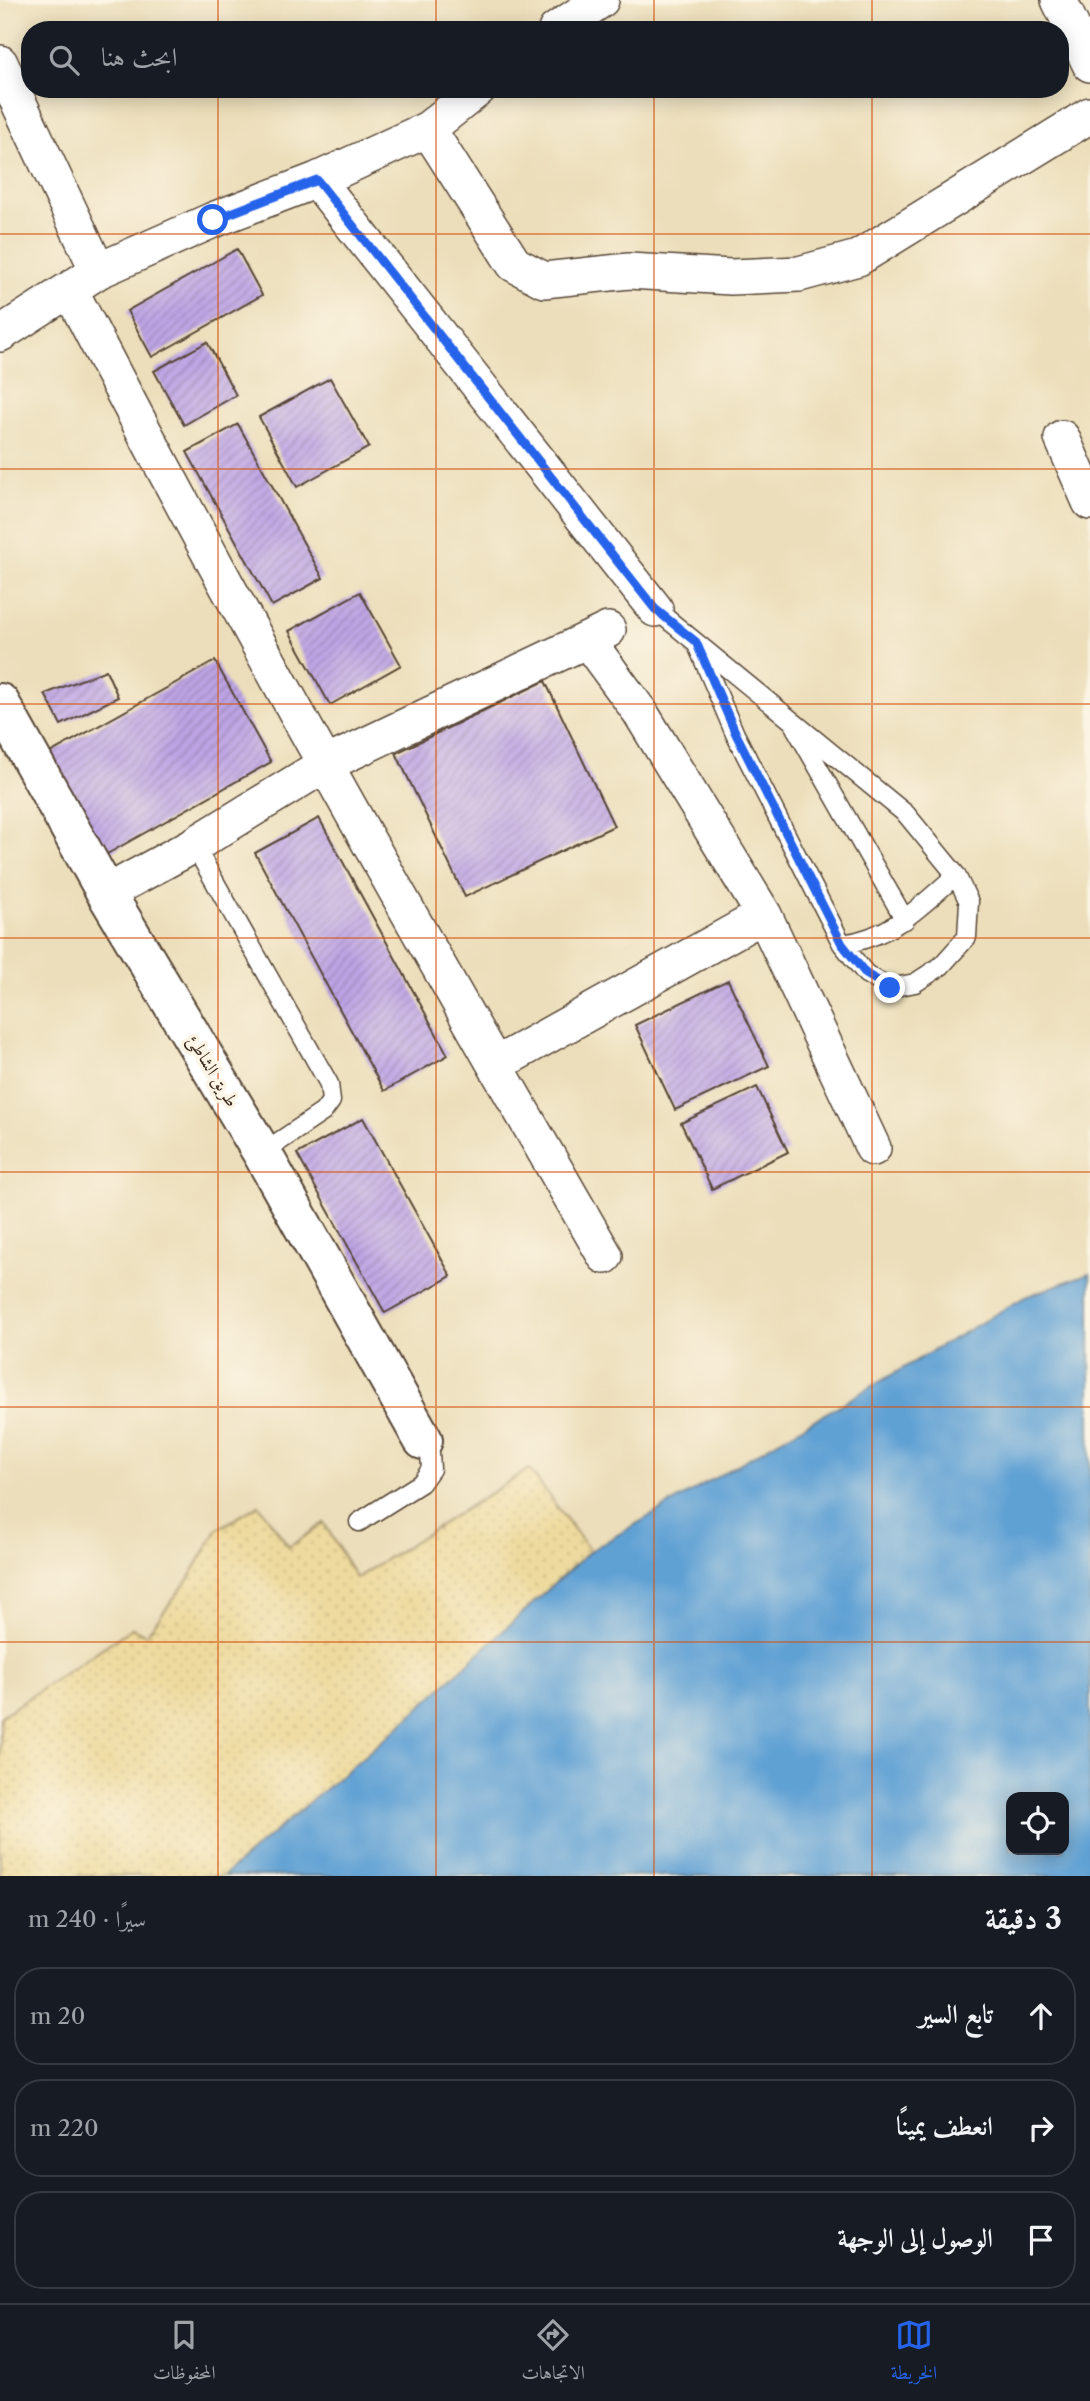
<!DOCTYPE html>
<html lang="ar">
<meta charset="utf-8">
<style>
:root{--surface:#171b24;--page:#20242c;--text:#f1f3f6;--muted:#9ea1a6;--line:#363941;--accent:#2563eb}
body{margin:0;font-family:"Libre Caslon Text",Amiri,serif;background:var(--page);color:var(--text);direction:rtl}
.controls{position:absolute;right:21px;bottom:21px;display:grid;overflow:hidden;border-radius:14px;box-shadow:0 4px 18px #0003}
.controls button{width:63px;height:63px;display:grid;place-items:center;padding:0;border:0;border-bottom:2px solid var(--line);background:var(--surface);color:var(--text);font:35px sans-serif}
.stop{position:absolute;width:21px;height:21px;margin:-16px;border:5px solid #2563eb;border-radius:50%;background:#fff}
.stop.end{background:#2563eb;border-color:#fff;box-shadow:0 2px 7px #0008}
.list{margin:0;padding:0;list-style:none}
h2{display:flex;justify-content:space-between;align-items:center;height:91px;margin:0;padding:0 28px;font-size:30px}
h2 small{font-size:23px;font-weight:400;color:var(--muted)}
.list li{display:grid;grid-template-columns:46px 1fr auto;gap:21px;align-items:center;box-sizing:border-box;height:98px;margin:0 14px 14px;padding:0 14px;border:2px solid var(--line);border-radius:28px}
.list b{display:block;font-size:26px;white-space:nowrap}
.list em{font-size:23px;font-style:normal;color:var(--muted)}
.icon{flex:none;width:38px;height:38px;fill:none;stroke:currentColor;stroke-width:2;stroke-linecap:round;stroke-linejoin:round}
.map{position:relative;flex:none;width:1090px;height:1876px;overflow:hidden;direction:ltr}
.search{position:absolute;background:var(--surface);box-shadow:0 4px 18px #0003;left:21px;right:21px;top:21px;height:77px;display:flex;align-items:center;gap:18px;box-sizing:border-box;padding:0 24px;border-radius:28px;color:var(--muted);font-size:26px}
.sheet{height:427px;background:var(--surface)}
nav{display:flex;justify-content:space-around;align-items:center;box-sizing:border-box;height:98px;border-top:2px solid var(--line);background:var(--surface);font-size:19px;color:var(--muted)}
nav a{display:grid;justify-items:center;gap:4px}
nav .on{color:var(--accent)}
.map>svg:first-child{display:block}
</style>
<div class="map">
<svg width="1090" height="1876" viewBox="0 0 1090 1876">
<defs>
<pattern id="sand-dots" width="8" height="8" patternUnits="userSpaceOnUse" patternTransform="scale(1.75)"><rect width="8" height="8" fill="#eeda9e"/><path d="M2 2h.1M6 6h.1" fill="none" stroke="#cdbb88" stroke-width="1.8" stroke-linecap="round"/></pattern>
<pattern id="building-hatch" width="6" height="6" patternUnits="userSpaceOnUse" patternTransform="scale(1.75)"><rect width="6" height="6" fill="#bda4e5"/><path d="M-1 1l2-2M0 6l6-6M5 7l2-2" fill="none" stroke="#9b86b9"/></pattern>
</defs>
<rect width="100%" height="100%" fill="#fcf5e5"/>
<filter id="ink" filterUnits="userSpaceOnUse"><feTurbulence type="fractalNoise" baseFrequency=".0143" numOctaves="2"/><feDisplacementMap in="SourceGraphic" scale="14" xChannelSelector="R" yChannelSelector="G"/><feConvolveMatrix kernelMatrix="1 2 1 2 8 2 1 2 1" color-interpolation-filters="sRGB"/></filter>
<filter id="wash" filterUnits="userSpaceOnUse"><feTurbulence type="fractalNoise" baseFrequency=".00686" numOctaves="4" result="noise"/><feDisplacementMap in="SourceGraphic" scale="28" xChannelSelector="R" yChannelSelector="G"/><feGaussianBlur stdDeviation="1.57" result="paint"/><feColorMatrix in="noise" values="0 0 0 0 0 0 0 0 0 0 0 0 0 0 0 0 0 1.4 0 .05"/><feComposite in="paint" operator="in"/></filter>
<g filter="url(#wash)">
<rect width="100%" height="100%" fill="#ecdeba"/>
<path fill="url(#sand-dots)" stroke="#94825e" stroke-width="2" d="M529,1469l61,82 -187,172 -180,153h-223v-159l132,-89 14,7 41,-54 31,-52 41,-24 30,42 35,-24 32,55z"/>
<path fill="#61a1d4" stroke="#4e6679" stroke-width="2" fill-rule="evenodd" d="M1090,1273v603h-867l180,-153 187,-172 435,-254zM1011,1797h53v53h-53z"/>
<g id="blocks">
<path fill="url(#building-hatch)" d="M237,249l25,46 -110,62 -25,-46z
M207,342l29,53 -52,30 -30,-54z
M330,378l39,69 -72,40 -38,-70z
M238,424l85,154 -51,28 -85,-154z
M360,592l41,73 -71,40 -41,-74z
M215,661l56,101 -171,96 -57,-101z
M106,670l12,27 -57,28 -16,-31z
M545,681l69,145 -149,71 -69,-144z
M319,818l129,237 -64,36 -129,-238z
M728,980l41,86 -94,44 -40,-85z
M757,1087l31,65 -76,37 -31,-66z
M363,1118l88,158 -66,37 -88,-159z"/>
</g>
</g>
<g filter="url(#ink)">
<use href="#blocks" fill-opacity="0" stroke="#564535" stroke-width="2"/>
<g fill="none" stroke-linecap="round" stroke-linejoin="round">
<defs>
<path id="service" d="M655,609l251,205 50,61 13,27 -2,35 -26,29 -26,17 -25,5 -24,-14 -24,-30
M697,645l38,89 107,210c49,-6 79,-38 114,-69
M795,727l110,193
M194,845l135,239 2,17 -8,11 -61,41
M359,1522l62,-39 10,-14 -1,-16 -7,-13"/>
<path id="minor" d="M1059,0l31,64
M556,30l45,-30
M0,63l98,208
M428,129l86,135 30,16 85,-9 102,6 68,-3 59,-16 232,-143
M317,180l338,429
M70,290c135,262 279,519 425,775l269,-150
M0,334l98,-63 115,-51 104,-40 111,-51 50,-40
M1062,438l28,64
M587,640l53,72 124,203 109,233
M106,893l88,-48 130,-80 284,-135
M495,1065l110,191"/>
<path id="tertiary" d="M0,703l106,190 156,260 161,287"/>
</defs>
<use href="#service" stroke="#564535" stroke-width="21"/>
<use href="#minor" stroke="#564535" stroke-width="38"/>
<use href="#tertiary" stroke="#564535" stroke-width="42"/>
<use href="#service" stroke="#fff" stroke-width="18"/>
<use href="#minor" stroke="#fff" stroke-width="35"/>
<use href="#tertiary" stroke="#fff" stroke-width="38"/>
</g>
</g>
<g fill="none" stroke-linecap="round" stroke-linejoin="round" filter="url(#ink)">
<path stroke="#2563eb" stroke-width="9" d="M213,220l104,-40 338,429 41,33 40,92 106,210 24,30 24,14"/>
</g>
<path fill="none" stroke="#d7540e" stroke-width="2" stroke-opacity="0.55" d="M218,0v30M436,0v30M654,0v30M872,0v30M218,89v1787M436,89v1787M654,89v1787M872,89v1787M0,234h1090M0,469h1090M0,704h1090M0,938h1090M0,1172h1090M0,1407h1090M0,1642h1090"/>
<g text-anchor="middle" stroke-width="7" stroke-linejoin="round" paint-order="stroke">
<g font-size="18" fill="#3b2a1e" stroke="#fcf5e5">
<text transform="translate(213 1071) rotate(59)" y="6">طريق الشاطئ</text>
</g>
</g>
</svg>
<div class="controls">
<button><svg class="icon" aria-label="locate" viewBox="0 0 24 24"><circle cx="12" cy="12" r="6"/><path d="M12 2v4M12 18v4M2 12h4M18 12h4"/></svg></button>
</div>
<div class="stop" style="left:213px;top:220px"></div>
<div class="stop end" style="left:890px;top:988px"></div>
<div class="search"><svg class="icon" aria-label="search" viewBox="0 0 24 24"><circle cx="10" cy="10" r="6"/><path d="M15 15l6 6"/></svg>ابحث هنا</div>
</div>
<section class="sheet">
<h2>3 دقيقة<small>سيرًا · 240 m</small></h2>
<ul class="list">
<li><svg class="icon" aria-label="ahead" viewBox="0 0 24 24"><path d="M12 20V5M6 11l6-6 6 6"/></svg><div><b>تابع السير</b></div><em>20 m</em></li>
<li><svg class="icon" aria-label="right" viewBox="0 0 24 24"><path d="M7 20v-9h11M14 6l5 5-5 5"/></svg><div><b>انعطف يمينًا</b></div><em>220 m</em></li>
<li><svg class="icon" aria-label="arrive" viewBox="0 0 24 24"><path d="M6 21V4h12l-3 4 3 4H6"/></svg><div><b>الوصول إلى الوجهة</b></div></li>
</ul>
</section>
<nav>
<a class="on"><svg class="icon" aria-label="map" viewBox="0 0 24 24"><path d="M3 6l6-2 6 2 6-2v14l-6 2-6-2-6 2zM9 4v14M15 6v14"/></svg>الخريطة</a>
<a><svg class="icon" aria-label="directions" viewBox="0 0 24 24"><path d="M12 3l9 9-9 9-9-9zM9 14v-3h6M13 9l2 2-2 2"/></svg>الاتجاهات</a>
<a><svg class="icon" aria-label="saved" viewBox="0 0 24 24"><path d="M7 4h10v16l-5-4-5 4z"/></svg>المحفوظات</a>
</nav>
